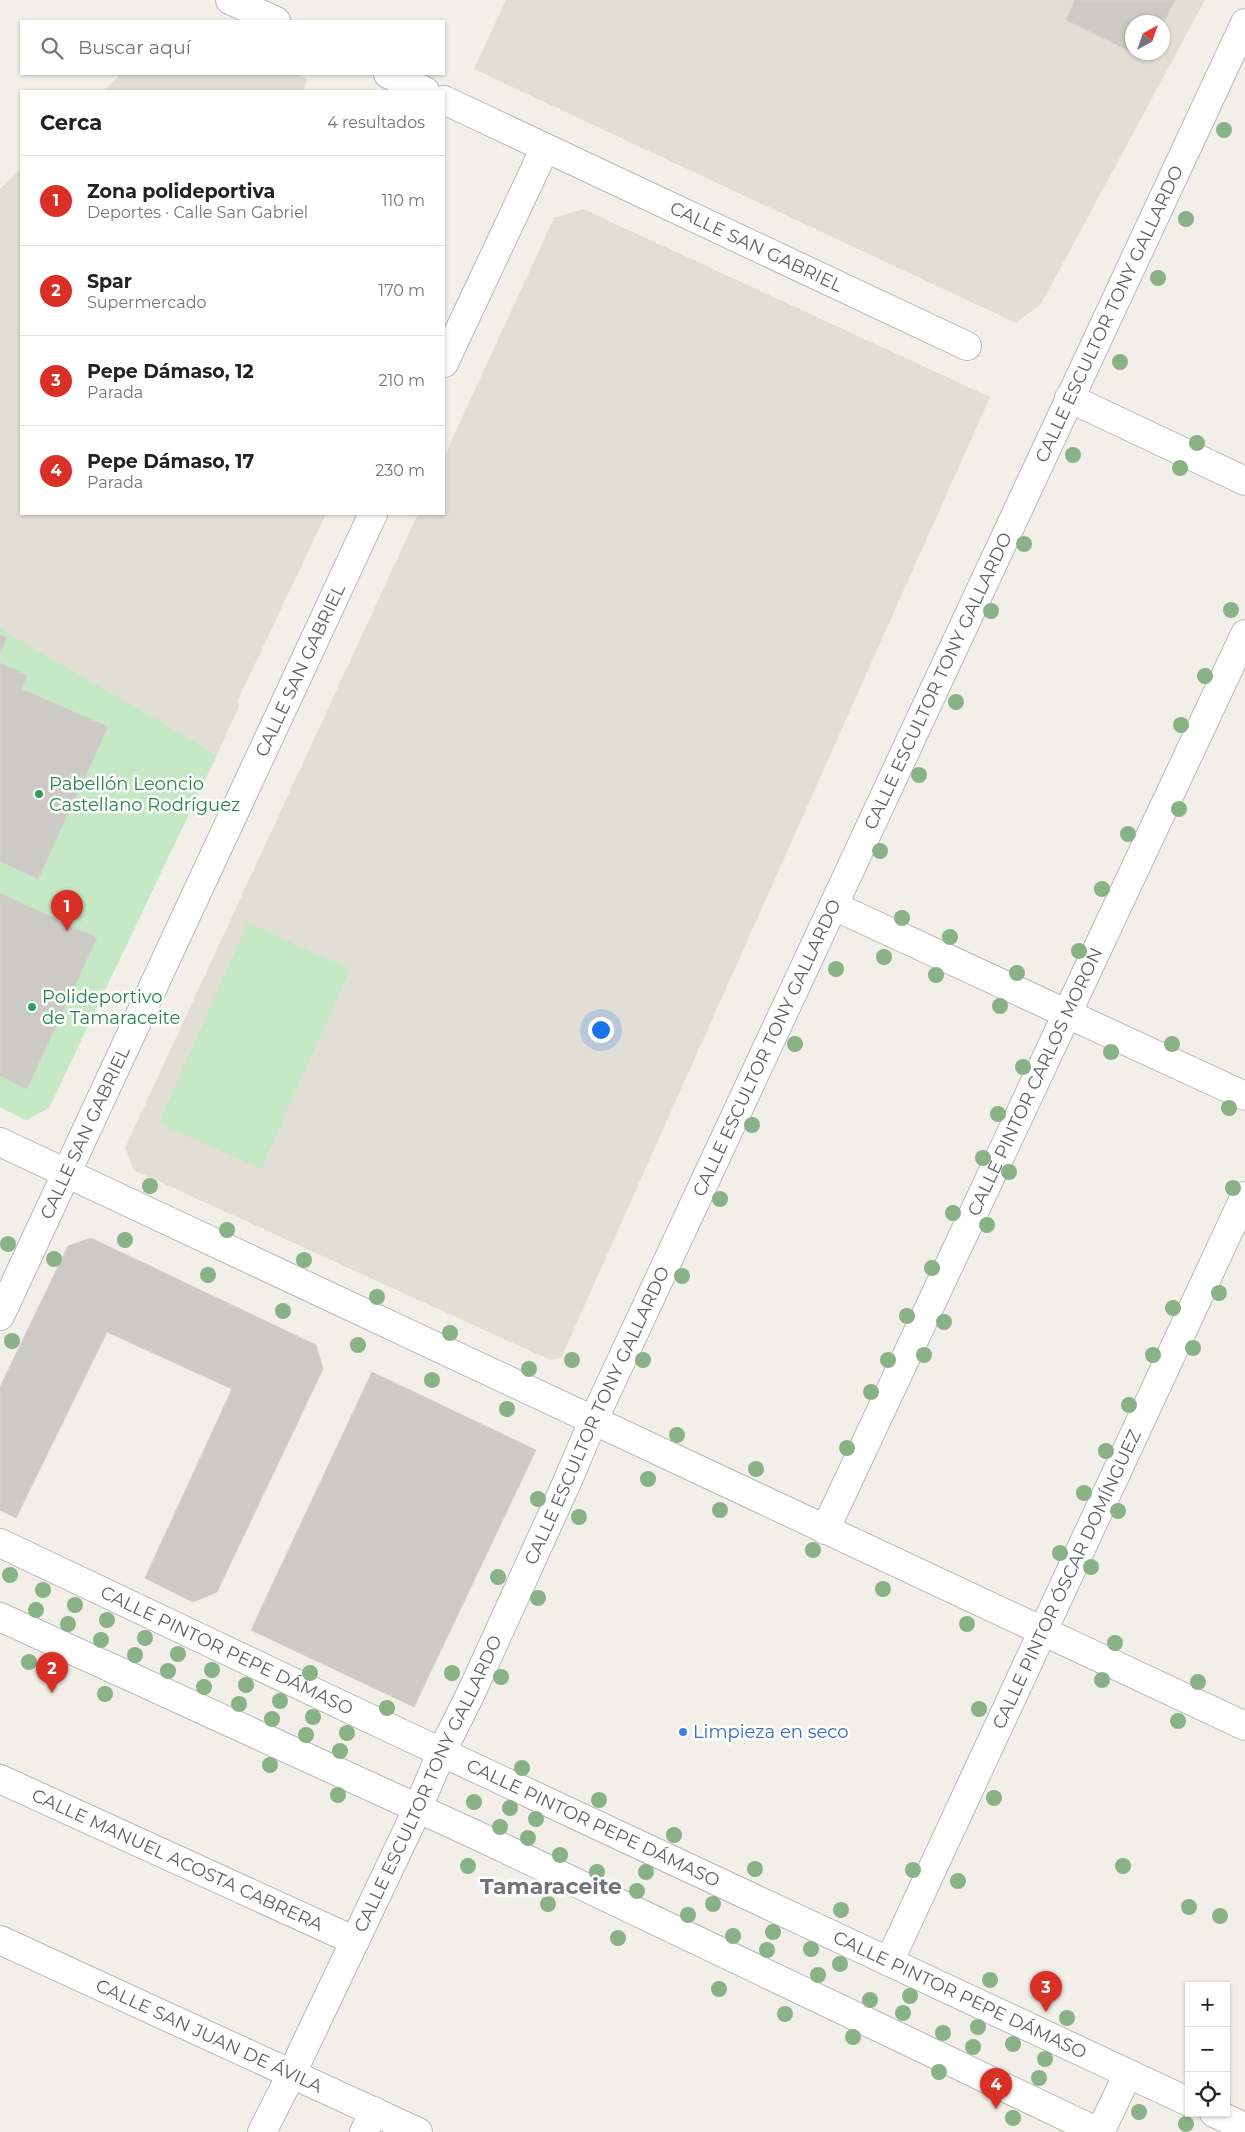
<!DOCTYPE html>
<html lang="es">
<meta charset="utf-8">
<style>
:root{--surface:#fff;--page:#f6f6f6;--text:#222;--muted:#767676;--line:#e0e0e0;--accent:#d93025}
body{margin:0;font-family:Montserrat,sans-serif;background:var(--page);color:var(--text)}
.controls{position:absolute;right:15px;bottom:15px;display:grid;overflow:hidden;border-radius:0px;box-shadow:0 1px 4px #0004}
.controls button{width:45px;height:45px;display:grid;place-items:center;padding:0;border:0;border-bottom:1px solid var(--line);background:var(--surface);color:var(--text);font:25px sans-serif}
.compass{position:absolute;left:1125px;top:15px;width:45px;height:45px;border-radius:50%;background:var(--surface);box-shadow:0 1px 4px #0004;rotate:40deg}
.you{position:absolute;left:600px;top:1029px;width:18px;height:18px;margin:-12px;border:4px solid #fff;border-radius:50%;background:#1a73e8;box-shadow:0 0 0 8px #1a73e833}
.badge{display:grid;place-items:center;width:32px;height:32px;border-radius:50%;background:var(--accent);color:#fff;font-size:16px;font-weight:700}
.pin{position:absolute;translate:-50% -41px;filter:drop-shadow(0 1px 2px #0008)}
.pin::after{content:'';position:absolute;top:26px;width:18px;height:15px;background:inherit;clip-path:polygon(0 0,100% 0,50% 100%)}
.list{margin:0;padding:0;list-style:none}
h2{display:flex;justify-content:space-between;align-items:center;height:65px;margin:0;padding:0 20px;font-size:21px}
h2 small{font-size:16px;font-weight:400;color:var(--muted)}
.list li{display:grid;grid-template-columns:32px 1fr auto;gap:15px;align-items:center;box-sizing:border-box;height:90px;padding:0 20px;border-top:1px solid var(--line)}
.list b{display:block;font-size:19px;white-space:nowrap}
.list p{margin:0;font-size:16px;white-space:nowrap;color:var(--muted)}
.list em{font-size:16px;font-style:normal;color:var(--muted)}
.icon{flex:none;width:28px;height:28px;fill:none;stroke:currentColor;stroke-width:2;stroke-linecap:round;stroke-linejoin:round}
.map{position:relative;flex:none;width:1245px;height:2132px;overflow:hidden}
.search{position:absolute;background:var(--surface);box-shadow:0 1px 4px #0004;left:20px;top:20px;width:425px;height:55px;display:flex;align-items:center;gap:12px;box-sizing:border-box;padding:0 18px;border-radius:0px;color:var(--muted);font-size:19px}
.panel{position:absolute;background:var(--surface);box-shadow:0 1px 4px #0004;left:20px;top:90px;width:425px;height:425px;border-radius:0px}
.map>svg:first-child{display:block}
</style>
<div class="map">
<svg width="1245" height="2132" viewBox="0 0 1245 2132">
<rect width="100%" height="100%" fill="#f1efe8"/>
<path fill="#e1ded6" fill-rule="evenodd" d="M506,0h699l-164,304 -25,19 -542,-254zM1132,22h30v30h-30z
M121,74h175l11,5 -3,12h-201z
M21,169v345h305l-89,188 3,2 -23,51 -217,-122v-444z
M583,209l407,188 -429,961 -11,2 -416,-190 -9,-22 293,-634h26v-57l110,-239z"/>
<path fill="#c5e8c5" d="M0,629l217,126 -168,353 -23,12 -26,-13z
M248,923l102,46 -89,200 -102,-46z"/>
<path fill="#cccac5" stroke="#d6d1c6" d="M1075,0h100l-13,26v-4h-30v30l-66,-32z
M1134,52h16l-3,7z
M0,635l7,3 -7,16z
M0,663l27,12 -5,14 86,38 -70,152 -38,-18z
M0,893l97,45 -70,151 -27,-13z
M91,1238l225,107 7,24 -106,223 -24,10 -48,-24 87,-189 -125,-57 -91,186 -16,-8v-123l68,-141z
M372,1372l164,78 -122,257 -163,-77z"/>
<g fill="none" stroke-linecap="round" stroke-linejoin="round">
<defs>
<g id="minor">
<path d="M230,0l46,21"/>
<path d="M388,74l37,17"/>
<path id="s1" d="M444,100l523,246"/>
<path d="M444,363l101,-215"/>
<path d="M1069,398l176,83"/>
<path d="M834,906l411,190"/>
<path d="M0,1142l1245,584"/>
<path id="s2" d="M0,1316l373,-802"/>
<path id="s3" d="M825,1530l420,-896"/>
<path id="s4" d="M0,1779l355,162"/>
<path id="s5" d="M0,1940l418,192"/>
<path id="s6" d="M889,1962l356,-766"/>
<path id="s7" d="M262,2132l30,-59 126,-265 24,-57 30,-60 96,-211 25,-59 652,-1398"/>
<path d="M364,2132l10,-21"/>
<path d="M1100,2132l28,-58"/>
</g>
<g id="tertiary">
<path id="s8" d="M0,1543l394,187 795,372"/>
<path d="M0,1617l474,217 624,298"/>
<path d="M1214,2113l31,14"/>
</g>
</defs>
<use href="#minor" stroke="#b5b8bc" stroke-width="30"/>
<use href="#tertiary" stroke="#b5b8bc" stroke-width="30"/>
<use href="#minor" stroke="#fff" stroke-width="28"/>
<use href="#tertiary" stroke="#fff" stroke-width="28"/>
</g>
<g fill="#89b387">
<circle cx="1224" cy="130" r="8"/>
<circle cx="1186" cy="219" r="8"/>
<circle cx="1158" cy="278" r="8"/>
<circle cx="1120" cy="362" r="8"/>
<circle cx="1197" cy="443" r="8"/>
<circle cx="1073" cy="455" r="8"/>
<circle cx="1180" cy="468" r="8"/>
<circle cx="1024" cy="544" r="8"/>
<circle cx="1231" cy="610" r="8"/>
<circle cx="991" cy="611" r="8"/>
<circle cx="1205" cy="676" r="8"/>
<circle cx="956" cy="702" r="8"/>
<circle cx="1181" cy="725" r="8"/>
<circle cx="919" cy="775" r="8"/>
<circle cx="1179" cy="809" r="8"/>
<circle cx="1128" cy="834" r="8"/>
<circle cx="880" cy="851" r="8"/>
<circle cx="1102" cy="889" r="8"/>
<circle cx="902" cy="918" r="8"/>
<circle cx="950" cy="937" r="8"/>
<circle cx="1079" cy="951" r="8"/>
<circle cx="884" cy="957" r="8"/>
<circle cx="836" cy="969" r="8"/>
<circle cx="1017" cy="973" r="8"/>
<circle cx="936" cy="975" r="8"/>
<circle cx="1000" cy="1006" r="8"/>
<circle cx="795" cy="1044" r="8"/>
<circle cx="1172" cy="1044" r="8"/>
<circle cx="1111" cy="1052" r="8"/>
<circle cx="1023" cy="1067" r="8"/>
<circle cx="1229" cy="1108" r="8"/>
<circle cx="998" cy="1114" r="8"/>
<circle cx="752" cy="1125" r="8"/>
<circle cx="983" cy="1158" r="8"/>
<circle cx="1009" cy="1172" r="8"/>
<circle cx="150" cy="1186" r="8"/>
<circle cx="1233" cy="1188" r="8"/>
<circle cx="720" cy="1199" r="8"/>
<circle cx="953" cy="1213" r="8"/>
<circle cx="987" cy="1225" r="8"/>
<circle cx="227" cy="1230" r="8"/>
<circle cx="125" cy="1240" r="8"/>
<circle cx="8" cy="1244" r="8"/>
<circle cx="54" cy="1259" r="8"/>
<circle cx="304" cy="1260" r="8"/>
<circle cx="932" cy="1268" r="8"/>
<circle cx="208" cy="1275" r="8"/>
<circle cx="682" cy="1276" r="8"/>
<circle cx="1219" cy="1293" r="8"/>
<circle cx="377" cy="1297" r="8"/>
<circle cx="1173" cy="1308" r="8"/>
<circle cx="283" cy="1311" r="8"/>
<circle cx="907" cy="1316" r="8"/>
<circle cx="944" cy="1322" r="8"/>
<circle cx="450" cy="1333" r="8"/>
<circle cx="12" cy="1341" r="8"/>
<circle cx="358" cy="1345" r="8"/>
<circle cx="1193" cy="1348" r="8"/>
<circle cx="924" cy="1355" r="8"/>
<circle cx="1153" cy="1355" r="8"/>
<circle cx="572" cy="1360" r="8"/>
<circle cx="643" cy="1360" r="8"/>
<circle cx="888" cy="1360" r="8"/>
<circle cx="529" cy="1369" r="8"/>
<circle cx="432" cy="1380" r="8"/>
<circle cx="871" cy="1392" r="8"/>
<circle cx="1129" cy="1405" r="8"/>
<circle cx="507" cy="1409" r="8"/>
<circle cx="677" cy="1435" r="8"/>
<circle cx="847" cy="1448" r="8"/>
<circle cx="1106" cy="1451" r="8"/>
<circle cx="756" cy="1469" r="8"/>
<circle cx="648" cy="1479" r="8"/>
<circle cx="1084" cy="1493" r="8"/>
<circle cx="538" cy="1499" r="8"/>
<circle cx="720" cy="1510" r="8"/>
<circle cx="1118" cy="1511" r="8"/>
<circle cx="579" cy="1517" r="8"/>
<circle cx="813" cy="1550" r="8"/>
<circle cx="1060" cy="1553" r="8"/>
<circle cx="1091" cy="1567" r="8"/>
<circle cx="10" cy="1575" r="8"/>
<circle cx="498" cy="1577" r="8"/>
<circle cx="883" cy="1589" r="8"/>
<circle cx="43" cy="1590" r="8"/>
<circle cx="538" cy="1598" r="8"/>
<circle cx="75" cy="1605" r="8"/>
<circle cx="36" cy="1610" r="8"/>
<circle cx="107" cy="1620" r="8"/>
<circle cx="68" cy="1624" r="8"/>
<circle cx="967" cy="1624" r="8"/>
<circle cx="145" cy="1638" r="8"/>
<circle cx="101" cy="1640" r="8"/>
<circle cx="1115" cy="1643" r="8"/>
<circle cx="178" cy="1654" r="8"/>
<circle cx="135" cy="1655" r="8"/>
<circle cx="29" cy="1662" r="8"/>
<circle cx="212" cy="1670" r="8"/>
<circle cx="168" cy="1671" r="8"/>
<circle cx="310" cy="1673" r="8"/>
<circle cx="452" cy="1673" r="8"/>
<circle cx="501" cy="1677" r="8"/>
<circle cx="1102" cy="1680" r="8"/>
<circle cx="1198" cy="1682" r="8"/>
<circle cx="246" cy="1685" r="8"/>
<circle cx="204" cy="1687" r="8"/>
<circle cx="105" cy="1694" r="8"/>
<circle cx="280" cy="1701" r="8"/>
<circle cx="239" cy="1704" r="8"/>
<circle cx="387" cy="1708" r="8"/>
<circle cx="979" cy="1709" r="8"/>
<circle cx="313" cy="1717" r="8"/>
<circle cx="272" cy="1719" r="8"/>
<circle cx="1178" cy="1721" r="8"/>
<circle cx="347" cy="1733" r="8"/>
<circle cx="306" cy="1735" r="8"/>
<circle cx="340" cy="1751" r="8"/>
<circle cx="270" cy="1765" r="8"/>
<circle cx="522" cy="1768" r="8"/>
<circle cx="338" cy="1795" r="8"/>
<circle cx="994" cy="1798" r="8"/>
<circle cx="599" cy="1800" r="8"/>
<circle cx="474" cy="1802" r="8"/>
<circle cx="510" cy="1808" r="8"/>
<circle cx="536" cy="1819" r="8"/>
<circle cx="500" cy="1827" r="8"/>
<circle cx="674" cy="1835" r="8"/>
<circle cx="528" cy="1838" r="8"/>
<circle cx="560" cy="1855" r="8"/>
<circle cx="468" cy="1866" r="8"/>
<circle cx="1123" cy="1866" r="8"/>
<circle cx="755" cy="1869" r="8"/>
<circle cx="913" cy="1870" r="8"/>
<circle cx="597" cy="1872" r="8"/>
<circle cx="646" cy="1872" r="8"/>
<circle cx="958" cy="1881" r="8"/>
<circle cx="637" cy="1891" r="8"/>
<circle cx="548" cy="1904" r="8"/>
<circle cx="713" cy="1904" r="8"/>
<circle cx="1189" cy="1907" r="8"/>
<circle cx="841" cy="1910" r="8"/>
<circle cx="688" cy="1915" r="8"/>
<circle cx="1220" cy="1916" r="8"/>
<circle cx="773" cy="1932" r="8"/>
<circle cx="733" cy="1936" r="8"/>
<circle cx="618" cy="1938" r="8"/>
<circle cx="811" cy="1949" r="8"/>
<circle cx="767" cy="1950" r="8"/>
<circle cx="840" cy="1964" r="8"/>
<circle cx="818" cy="1975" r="8"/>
<circle cx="990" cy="1980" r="8"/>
<circle cx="719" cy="1989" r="8"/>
<circle cx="910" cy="1996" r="8"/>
<circle cx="870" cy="2000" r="8"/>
<circle cx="903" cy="2013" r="8"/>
<circle cx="785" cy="2014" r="8"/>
<circle cx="1067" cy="2018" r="8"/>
<circle cx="978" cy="2027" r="8"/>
<circle cx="943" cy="2033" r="8"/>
<circle cx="853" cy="2037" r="8"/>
<circle cx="1013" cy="2044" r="8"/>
<circle cx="973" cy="2047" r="8"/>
<circle cx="1045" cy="2059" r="8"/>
<circle cx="939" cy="2072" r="8"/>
<circle cx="1039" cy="2078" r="8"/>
<circle cx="1139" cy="2112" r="8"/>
<circle cx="1013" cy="2118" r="8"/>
<circle cx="1186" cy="2124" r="8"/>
</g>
<g fill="#2e9e5b" stroke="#fff" stroke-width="2">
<circle cx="39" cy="794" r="5"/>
<circle cx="32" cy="1007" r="5"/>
</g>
<circle fill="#3f7fe0" stroke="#fff" stroke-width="2" cx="683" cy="1732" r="5"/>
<g text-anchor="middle" stroke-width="5" stroke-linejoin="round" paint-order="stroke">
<g font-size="18" fill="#5f6368" stroke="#fff">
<text dy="6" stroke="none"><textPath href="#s1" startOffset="345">CALLE SAN GABRIEL</textPath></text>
<text dy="6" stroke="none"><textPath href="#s7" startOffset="2006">CALLE ESCULTOR TONY GALLARDO</textPath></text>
<text dy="6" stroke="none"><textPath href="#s2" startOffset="712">CALLE SAN GABRIEL</textPath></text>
<text dy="6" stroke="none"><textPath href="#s7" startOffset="1601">CALLE ESCULTOR TONY GALLARDO</textPath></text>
<text dy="6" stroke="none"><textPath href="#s7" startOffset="1196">CALLE ESCULTOR TONY GALLARDO</textPath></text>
<text dy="6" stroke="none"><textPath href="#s3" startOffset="495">CALLE PINTOR CARLOS MORON</textPath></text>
<text dy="6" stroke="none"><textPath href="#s2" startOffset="202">CALLE SAN GABRIEL</textPath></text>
<text dy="6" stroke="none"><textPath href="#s7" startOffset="791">CALLE ESCULTOR TONY GALLARDO</textPath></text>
<text dy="6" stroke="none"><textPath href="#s6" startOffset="422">CALLE PINTOR ÓSCAR DOMÍNGUEZ</textPath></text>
<text dy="6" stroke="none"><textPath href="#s8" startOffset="251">CALLE PINTOR PEPE DÁMASO</textPath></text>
<text dy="6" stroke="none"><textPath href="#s7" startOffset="386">CALLE ESCULTOR TONY GALLARDO</textPath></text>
<text dy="6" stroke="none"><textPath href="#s8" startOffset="656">CALLE PINTOR PEPE DÁMASO</textPath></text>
<text dy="6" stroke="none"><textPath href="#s4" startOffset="195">CALLE MANUEL ACOSTA CABRERA</textPath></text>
<text dy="6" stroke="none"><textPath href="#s8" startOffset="1061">CALLE PINTOR PEPE DÁMASO</textPath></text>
<text dy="6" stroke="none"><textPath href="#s5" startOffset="230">CALLE SAN JUAN DE ÁVILA</textPath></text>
</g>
<g font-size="18" fill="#27864d" stroke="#fff" text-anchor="start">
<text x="49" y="790">Pabellón Leoncio<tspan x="49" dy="21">Castellano Rodríguez</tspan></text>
<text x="42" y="1003">Polideportivo<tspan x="42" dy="21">de Tamaraceite</tspan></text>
</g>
<g font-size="18" fill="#366cbe" stroke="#fff" text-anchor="start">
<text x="693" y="1738">Limpieza en seco</text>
</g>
<g font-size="22" font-weight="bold" fill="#70757a" stroke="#fff">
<text x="551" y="1894">Tamaraceite</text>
</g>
</g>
</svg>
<div class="controls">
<button>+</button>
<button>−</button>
<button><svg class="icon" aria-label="locate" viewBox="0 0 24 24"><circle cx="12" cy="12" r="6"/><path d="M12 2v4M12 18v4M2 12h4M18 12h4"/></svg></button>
</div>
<svg class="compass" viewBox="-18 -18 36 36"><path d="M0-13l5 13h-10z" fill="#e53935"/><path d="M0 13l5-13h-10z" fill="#767676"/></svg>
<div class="you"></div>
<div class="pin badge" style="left:67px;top:931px">1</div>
<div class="pin badge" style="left:52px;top:1693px">2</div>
<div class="pin badge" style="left:1046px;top:2012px">3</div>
<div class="pin badge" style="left:996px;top:2109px">4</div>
<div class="search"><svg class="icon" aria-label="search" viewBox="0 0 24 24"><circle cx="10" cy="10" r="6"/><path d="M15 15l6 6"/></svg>Buscar aquí</div>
<section class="panel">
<h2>Cerca<small>4 resultados</small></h2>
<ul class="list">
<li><span class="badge">1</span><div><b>Zona polideportiva</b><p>Deportes · Calle San Gabriel</p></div><em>110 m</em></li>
<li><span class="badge">2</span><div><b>Spar</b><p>Supermercado</p></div><em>170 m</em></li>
<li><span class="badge">3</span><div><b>Pepe Dámaso, 12</b><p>Parada</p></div><em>210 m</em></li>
<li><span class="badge">4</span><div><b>Pepe Dámaso, 17</b><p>Parada</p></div><em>230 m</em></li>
</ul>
</section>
</div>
